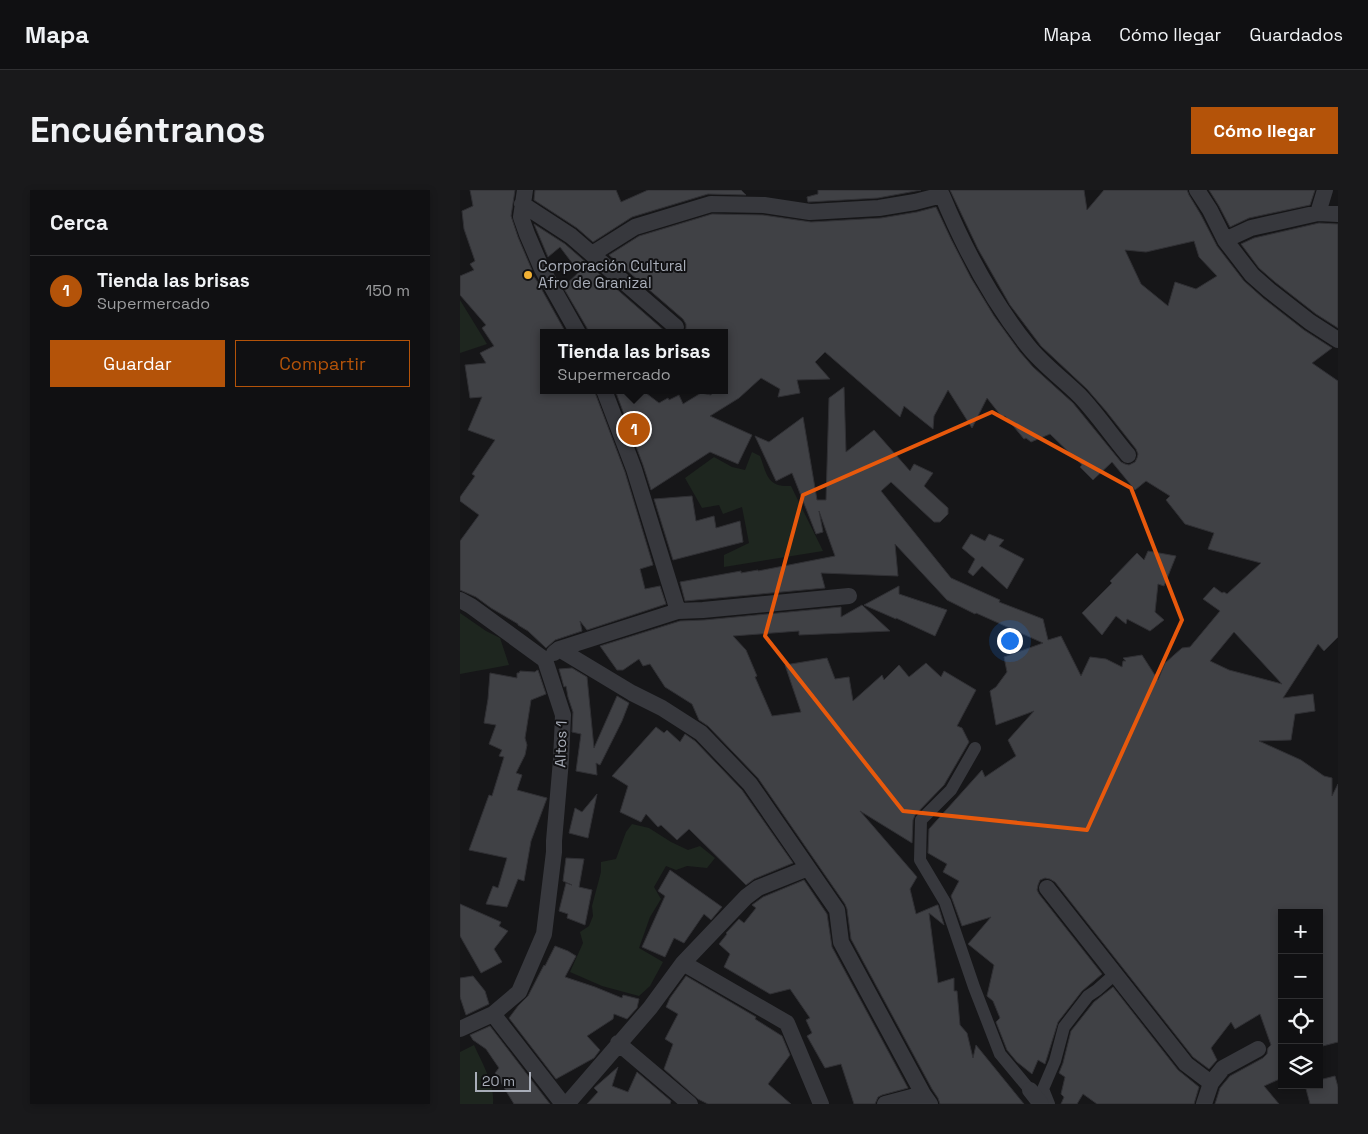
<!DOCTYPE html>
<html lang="es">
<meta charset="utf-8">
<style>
:root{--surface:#101012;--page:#19191b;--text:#f1f3f6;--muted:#9c9d9f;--line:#303032;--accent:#b45309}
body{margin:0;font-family:"Space Grotesk",sans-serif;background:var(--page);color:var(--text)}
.controls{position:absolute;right:15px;bottom:15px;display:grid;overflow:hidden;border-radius:0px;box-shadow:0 2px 8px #0003}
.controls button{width:45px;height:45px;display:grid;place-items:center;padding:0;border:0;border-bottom:1px solid var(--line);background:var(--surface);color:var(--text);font:25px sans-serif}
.scale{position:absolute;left:15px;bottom:12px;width:56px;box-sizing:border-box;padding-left:5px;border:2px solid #a8adb8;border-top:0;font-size:14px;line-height:18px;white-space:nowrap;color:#a8adb8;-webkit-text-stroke:4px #111113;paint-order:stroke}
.you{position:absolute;left:549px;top:450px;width:18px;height:18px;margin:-12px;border:4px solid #fff;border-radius:50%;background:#1a73e8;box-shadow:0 0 0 8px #1a73e833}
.badge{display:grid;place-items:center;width:32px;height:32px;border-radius:50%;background:var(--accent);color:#fff;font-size:16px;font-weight:700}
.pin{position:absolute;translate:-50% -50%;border:2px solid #fff;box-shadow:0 1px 5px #0006}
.popup{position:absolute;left:80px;top:139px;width:188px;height:65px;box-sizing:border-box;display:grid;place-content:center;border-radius:0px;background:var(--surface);filter:drop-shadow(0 1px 4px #0005);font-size:16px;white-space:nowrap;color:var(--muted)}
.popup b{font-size:19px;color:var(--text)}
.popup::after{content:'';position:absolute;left:50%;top:100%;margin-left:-10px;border:10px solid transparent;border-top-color:var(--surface)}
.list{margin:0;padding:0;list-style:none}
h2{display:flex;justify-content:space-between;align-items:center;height:65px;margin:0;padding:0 20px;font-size:21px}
h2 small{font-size:16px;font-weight:400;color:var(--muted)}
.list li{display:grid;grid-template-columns:32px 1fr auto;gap:15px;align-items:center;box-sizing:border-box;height:70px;padding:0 20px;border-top:1px solid var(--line)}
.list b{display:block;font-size:19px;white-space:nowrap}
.list p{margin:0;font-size:16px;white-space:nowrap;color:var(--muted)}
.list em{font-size:16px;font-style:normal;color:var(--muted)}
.actions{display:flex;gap:10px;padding:15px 20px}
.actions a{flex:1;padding:11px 0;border:1px solid var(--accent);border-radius:0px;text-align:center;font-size:18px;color:var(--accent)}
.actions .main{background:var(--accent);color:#fff}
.icon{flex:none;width:28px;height:28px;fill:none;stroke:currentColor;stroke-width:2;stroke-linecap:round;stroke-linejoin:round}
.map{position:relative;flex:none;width:878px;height:914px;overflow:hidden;border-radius:0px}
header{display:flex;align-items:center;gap:30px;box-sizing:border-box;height:70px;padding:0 25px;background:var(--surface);border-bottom:1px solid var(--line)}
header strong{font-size:24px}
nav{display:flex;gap:28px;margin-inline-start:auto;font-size:18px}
.intro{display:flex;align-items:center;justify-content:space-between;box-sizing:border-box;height:120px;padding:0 30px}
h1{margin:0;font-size:35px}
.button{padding:12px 22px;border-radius:0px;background:var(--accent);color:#fff;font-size:18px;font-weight:700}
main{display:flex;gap:30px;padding:0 30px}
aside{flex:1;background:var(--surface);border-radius:0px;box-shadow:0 2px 8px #0003}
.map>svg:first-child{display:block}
</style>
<header>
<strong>Mapa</strong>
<nav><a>Mapa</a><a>Cómo llegar</a><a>Guardados</a></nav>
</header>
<div class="intro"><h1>Encuéntranos</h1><a class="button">Cómo llegar</a></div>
<main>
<aside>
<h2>Cerca<small></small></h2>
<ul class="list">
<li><span class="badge">1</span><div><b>Tienda las brisas</b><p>Supermercado</p></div><em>150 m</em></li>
</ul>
<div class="actions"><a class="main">Guardar</a><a>Compartir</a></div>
</aside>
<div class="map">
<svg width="878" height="914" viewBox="0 0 878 914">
<rect width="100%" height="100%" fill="#161618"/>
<path fill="#1e261f" d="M0,110l27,44 -27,9z
M292,262l8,4c7,19 7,31 31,30l32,65 -99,16v-12l25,-12 -7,-36 -19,7 -4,-9 -17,3 -17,-30 29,-21 18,10 13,3z
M0,423l26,18 14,7 9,27 -49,9z
M172,634l17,4 22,14 17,8 12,-4 15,12 -8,10 -20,-2 -11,4 -10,-4 -12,21 7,12 -11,18 -11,31 24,14 -13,24 -11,10 -37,-10 -32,-14 13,-29 -3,-11 9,-6 4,-10 -1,-10 9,-34v-10l15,-3 10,-27z
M14,855c8,18 21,39 19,59h-33v-52z"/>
<path fill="#404145" stroke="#303034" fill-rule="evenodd" d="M10,0h45l-4,26 7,21 14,33 -2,1 7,10 29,52h-22v57h50l31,82 28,93 -13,4 5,20 15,-3 6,18 -79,26 -7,-9 2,10 -27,9 -9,8 -18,-17 -10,-6v-1l-27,-16 -15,-11 -16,-7v-49l19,-26 -19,-14v-4l15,-21 -3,-2 23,-34 -27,-10 14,-33 -12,1 -5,-33 21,-2 -6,-10 14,-7 -12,-18 4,-3 -26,-30v-19l14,-6 -4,-6 5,-3 -11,-32 -2,-18 11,-5z
M75,0h81l5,12 27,-12h93l5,5 -38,-1 -76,23 -39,25 -16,-14 -43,-28z
M358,0h103l-43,8 -70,4 -1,-5 11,-3z
M490,0h134l3,20 17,-20h83l2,5 12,20 16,31 27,35 19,17 41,32 28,18 -20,15 26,18v256l-14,14 -6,-7 -35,54 30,-4 2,17 -20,3 -4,26 -32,1 42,19 23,16 8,2v18l6,-12v258l-19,5v-134h-37v165l-18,8 15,18h-64l5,-16 10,-12 33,-18 4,-4 1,-6 3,-3 -11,-31 -25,15 -4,-7 -20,26 6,12 -8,9 -16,-12 -138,-175 -5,-3 -5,-1 -5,2 -2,5 -1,5 2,4 63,80 -20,17 -24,31 -13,42 -7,-4 -6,14 -15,-12 -10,-12 -11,-28 4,-4 -7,-17 -6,-5 7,-31 -26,-21 23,-27 -29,9 -11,-30 8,-15 -16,-9 4,-8 -19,-11 1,-24 53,-59 3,7 31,-21 -8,-16 26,-29 -38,14 -6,-34 6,-4 11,-15 -3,-15 39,-14 -67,-30 -1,1 -28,-14 -52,-56 3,32 -77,-3 4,15 -140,13 -5,-19 61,-11v2l17,-3v1l77,-15 -16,-45 4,21 -7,2 -24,-61 -16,8 -21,-45 14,6 34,-25 14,83h9l3,-102 15,-11 2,65 28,-22 36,41 4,-7 19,9 -9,13 24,22v6l-8,8h-6l-43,-40 -10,9 70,87 49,22 -1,2 44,17 5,21 13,-4 20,40 9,-19 16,2 16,8 1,-6h3l-3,-3 19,-3 16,25 7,-17 17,-15 8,-1 30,-36 -17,-12 11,-12 8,6 2,-1 3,2 34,-31 -53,-14 6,-16 -29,-9 -19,-24 4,-4 -24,-15 -11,9 -23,-28 -19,18 -13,-13 2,-2 -32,-31 -19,8 -5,-4 -2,1 -19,-23 -3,1 -15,-19 -15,30 -24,-38 -14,26 -1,13 -29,-23 -4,11 -75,-65 -10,10 15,17 -33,1 3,13 -22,4 2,-8 -19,-11 -22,20 -29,18 42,19 -14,29 -28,-12 -59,38 -8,-25 -28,-75h27l17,13 9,-5 1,2 10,-5 4,9 18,-11 10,2 5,-5h8v-57h-40l2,-5v-4l-3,-5 -74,-64 30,-19 73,-22 51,1 48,7 70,-4 36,-6 19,-5 15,32 20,39 23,38 26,36 13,15 40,36 48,59 4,2 4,1 6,-3 2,-4 1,-4 -2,-5 -30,-38 -19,-22 -46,-43 -31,-41 -32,-56zM734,51l5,16 18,19 -21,13 -21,-7 -7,24 -27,-22 -16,-34 21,2zM774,442l48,52 -53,-14 -19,-9z
M749,0h106l-5,15 -61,13 -19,9 -11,-21z
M859,33l19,1v104l-22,-14 -41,-32 -16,-14 -18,-24 13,-6z
M74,34l31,20 102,89h-79l-1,-5 -24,-41 16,-15 -19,-25 -12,10z
M232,306l4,25 18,-5 2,12 24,-7 3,21 -70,18 -19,-61z
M511,344l14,7 4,-7 15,6 -5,6 25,13 -17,30 -25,-23 -9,10 -5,-4 7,-13 -13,-11z
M688,361l28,5 -12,30 -6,-2 -3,28 9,8 -14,11 -23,-12 -1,5 -10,-8 -14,19 -20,-22 30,-30 -2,-2 27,-28 7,7z
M439,396v8l48,16 -12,26 -39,-18v1l-32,-14z
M402,415l28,26 -91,4v-4l-66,5 13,14 11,26 -2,1 17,39 29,-4 -16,-47 42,-7 8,21 14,-2 4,24 29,-26 2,5 15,-15 10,12 17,-14 15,14 3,-6 32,19 -19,36 5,2 7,14 -25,43 -29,30 -2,5 -1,23 -52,-32 57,66 -7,12 6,25 21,-9h1l6,20 -15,-12 9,70 16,-5v13h3l3,34 7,8 6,25 3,-13 48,59h-84l-2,-6 -6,-9 -81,-150 -4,-30 -2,-5 -87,-126 -50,-52 -9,-6 -7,-16 -27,-17 -15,-23 -7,2 -4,-7 -16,11h-6l-17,-24 80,-25 24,-1 137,-13v10z
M112,478l15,9 7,71 23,-52 12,7 -7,18 -22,44 -4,-2 1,12 -21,-4 5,-37 -9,-2 1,-20 -5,-15 -2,-11 -2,1 -5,-18z
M78,480l8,24 -15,6 -6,38 2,7 -2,10 -9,18 6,2 -5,15 30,8 -16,43 -7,40 -6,-2 -11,28 -21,-3 7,-18 5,2 9,-30 -38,-8 20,-55 3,1 12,-39 -5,-1 3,-6 -13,-6 7,-19 -12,-2 4,-24 2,-26 27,5v-5h2l1,-2 15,1 1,-1z
M196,537l8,6 3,-3 13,12 5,-8 10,7 47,49 51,73 -39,16 -8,6 -57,-56 -12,11 -16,-15 -3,2 -12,-13 -5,8 -21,-10 8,-26 -16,-10z
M137,604l-9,44 -19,-5 6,-25 7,4z
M106,668l18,1 -5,28 13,3 -7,35 -18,-7 1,-4 -9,-3 7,-28 6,2 -9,-4z
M210,680l52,37 -11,13 -7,-6 -20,29 -10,-5 -9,19 -23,-10 23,-51 -7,-5z
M344,690l23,34 5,33 76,141 -26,7 -4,2 -3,7h-21l-13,-40 -16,4 -18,-32 5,-3 -6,-13 4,-2 -20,-29 -20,5 -46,-27 6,-13 -11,-10 8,-10 -1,-1 13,-14 5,4 12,-15 -4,-3 11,-8z
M0,714l41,18 -2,4 9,5 -14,18 8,13 -21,11 -21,-37z
M95,756l13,5 8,5 -11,21 30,10 27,11 1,-3 16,4 -2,9 -10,11 -13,-5 -1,5 -26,17 13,14 -6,8 -38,21 -47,-61 9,-12 10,-10 16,-31 1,1z
M13,786l12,15 4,13 -23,11 -6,-18v-19z
M226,786l70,41 -1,2 27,17 8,19 -22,29 23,20h-83l-10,-5 -34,-30 9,-25 -8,-5 13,-25 -12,-7 4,-9z
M653,797l65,83 21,17 -5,17h-97l-14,-10 -6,10h-16l3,-7 -3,-3 4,-17 -6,-4 4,-10 8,-32 23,-29z
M30,836l53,69 7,9h-36l-19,-31 4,-5 -13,-19 -13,-9 -3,-5z
M158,877l-6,19 16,6 9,-20 34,29 -1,3h-83l11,-12 -4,-4z
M875,886l3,11v17h-28l-5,-19h14v-5z"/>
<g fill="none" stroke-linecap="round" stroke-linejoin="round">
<path stroke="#37383d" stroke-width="12" d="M515,558l-24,42 -30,30 -1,40 25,42 29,85 26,67 30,36
M589,914l-6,-15 12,-28 9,-34 24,-31 9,-6 18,-16"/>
<path stroke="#37383d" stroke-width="16" d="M65,0l-4,27 6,17 15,35 36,64
M737,0l13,20 15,30 27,35 17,15 41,32 28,18
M62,14l49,32 105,91
M858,23l7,-23
M765,50l26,-12 67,-15 20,1
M132,64l43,-27 76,-23 53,1 46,7 69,-4 36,-6 27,-7c22,53 49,105 86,151 15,19 35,33 52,50 17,18 32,40 48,59
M144,200l30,79 44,142
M0,410l11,6 74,54 18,55 -2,45 -7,81v11l-10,82 -25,58 -26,22 -33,15
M99,459l73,44 30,15 39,25 49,51 87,126 4,32 82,152 7,10
M94,463l5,-4 119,-38 25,-1 146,-14
M587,698l139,176 25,19
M223,773l104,60 34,81
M33,824l70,90
M158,853l72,61
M570,900l11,14
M107,914l83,-96 33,-45 63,-66 12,-9 50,-20
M425,914l38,-10
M744,914l7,-21 12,-15 35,-19"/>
</g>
<path fill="none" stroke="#e8590c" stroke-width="4" stroke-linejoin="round" d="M532,222l139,76 51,132 -95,210 -184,-19 -138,-175 38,-141z"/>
<circle fill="#f2b134" stroke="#111113" stroke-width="2" cx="68" cy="85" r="5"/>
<g text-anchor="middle" stroke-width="4" stroke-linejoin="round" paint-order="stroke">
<g font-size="15" fill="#a8adb8" stroke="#111113" text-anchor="start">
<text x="78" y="81">Corporación Cultural<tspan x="78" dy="17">Afro de Granizal</tspan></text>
</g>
<g font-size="15" fill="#a8adb8" stroke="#111113">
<text transform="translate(101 554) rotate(-88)" y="5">Altos 1</text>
</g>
</g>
</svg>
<div class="controls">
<button>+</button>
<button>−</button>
<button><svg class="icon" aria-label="locate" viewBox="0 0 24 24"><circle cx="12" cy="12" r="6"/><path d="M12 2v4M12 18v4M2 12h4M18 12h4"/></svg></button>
<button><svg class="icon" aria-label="layers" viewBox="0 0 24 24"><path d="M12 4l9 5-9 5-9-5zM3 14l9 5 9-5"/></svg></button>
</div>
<div class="scale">20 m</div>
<div class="you"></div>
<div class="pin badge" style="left:174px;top:239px">1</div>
<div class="popup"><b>Tienda las brisas</b>Supermercado</div>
</div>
</main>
